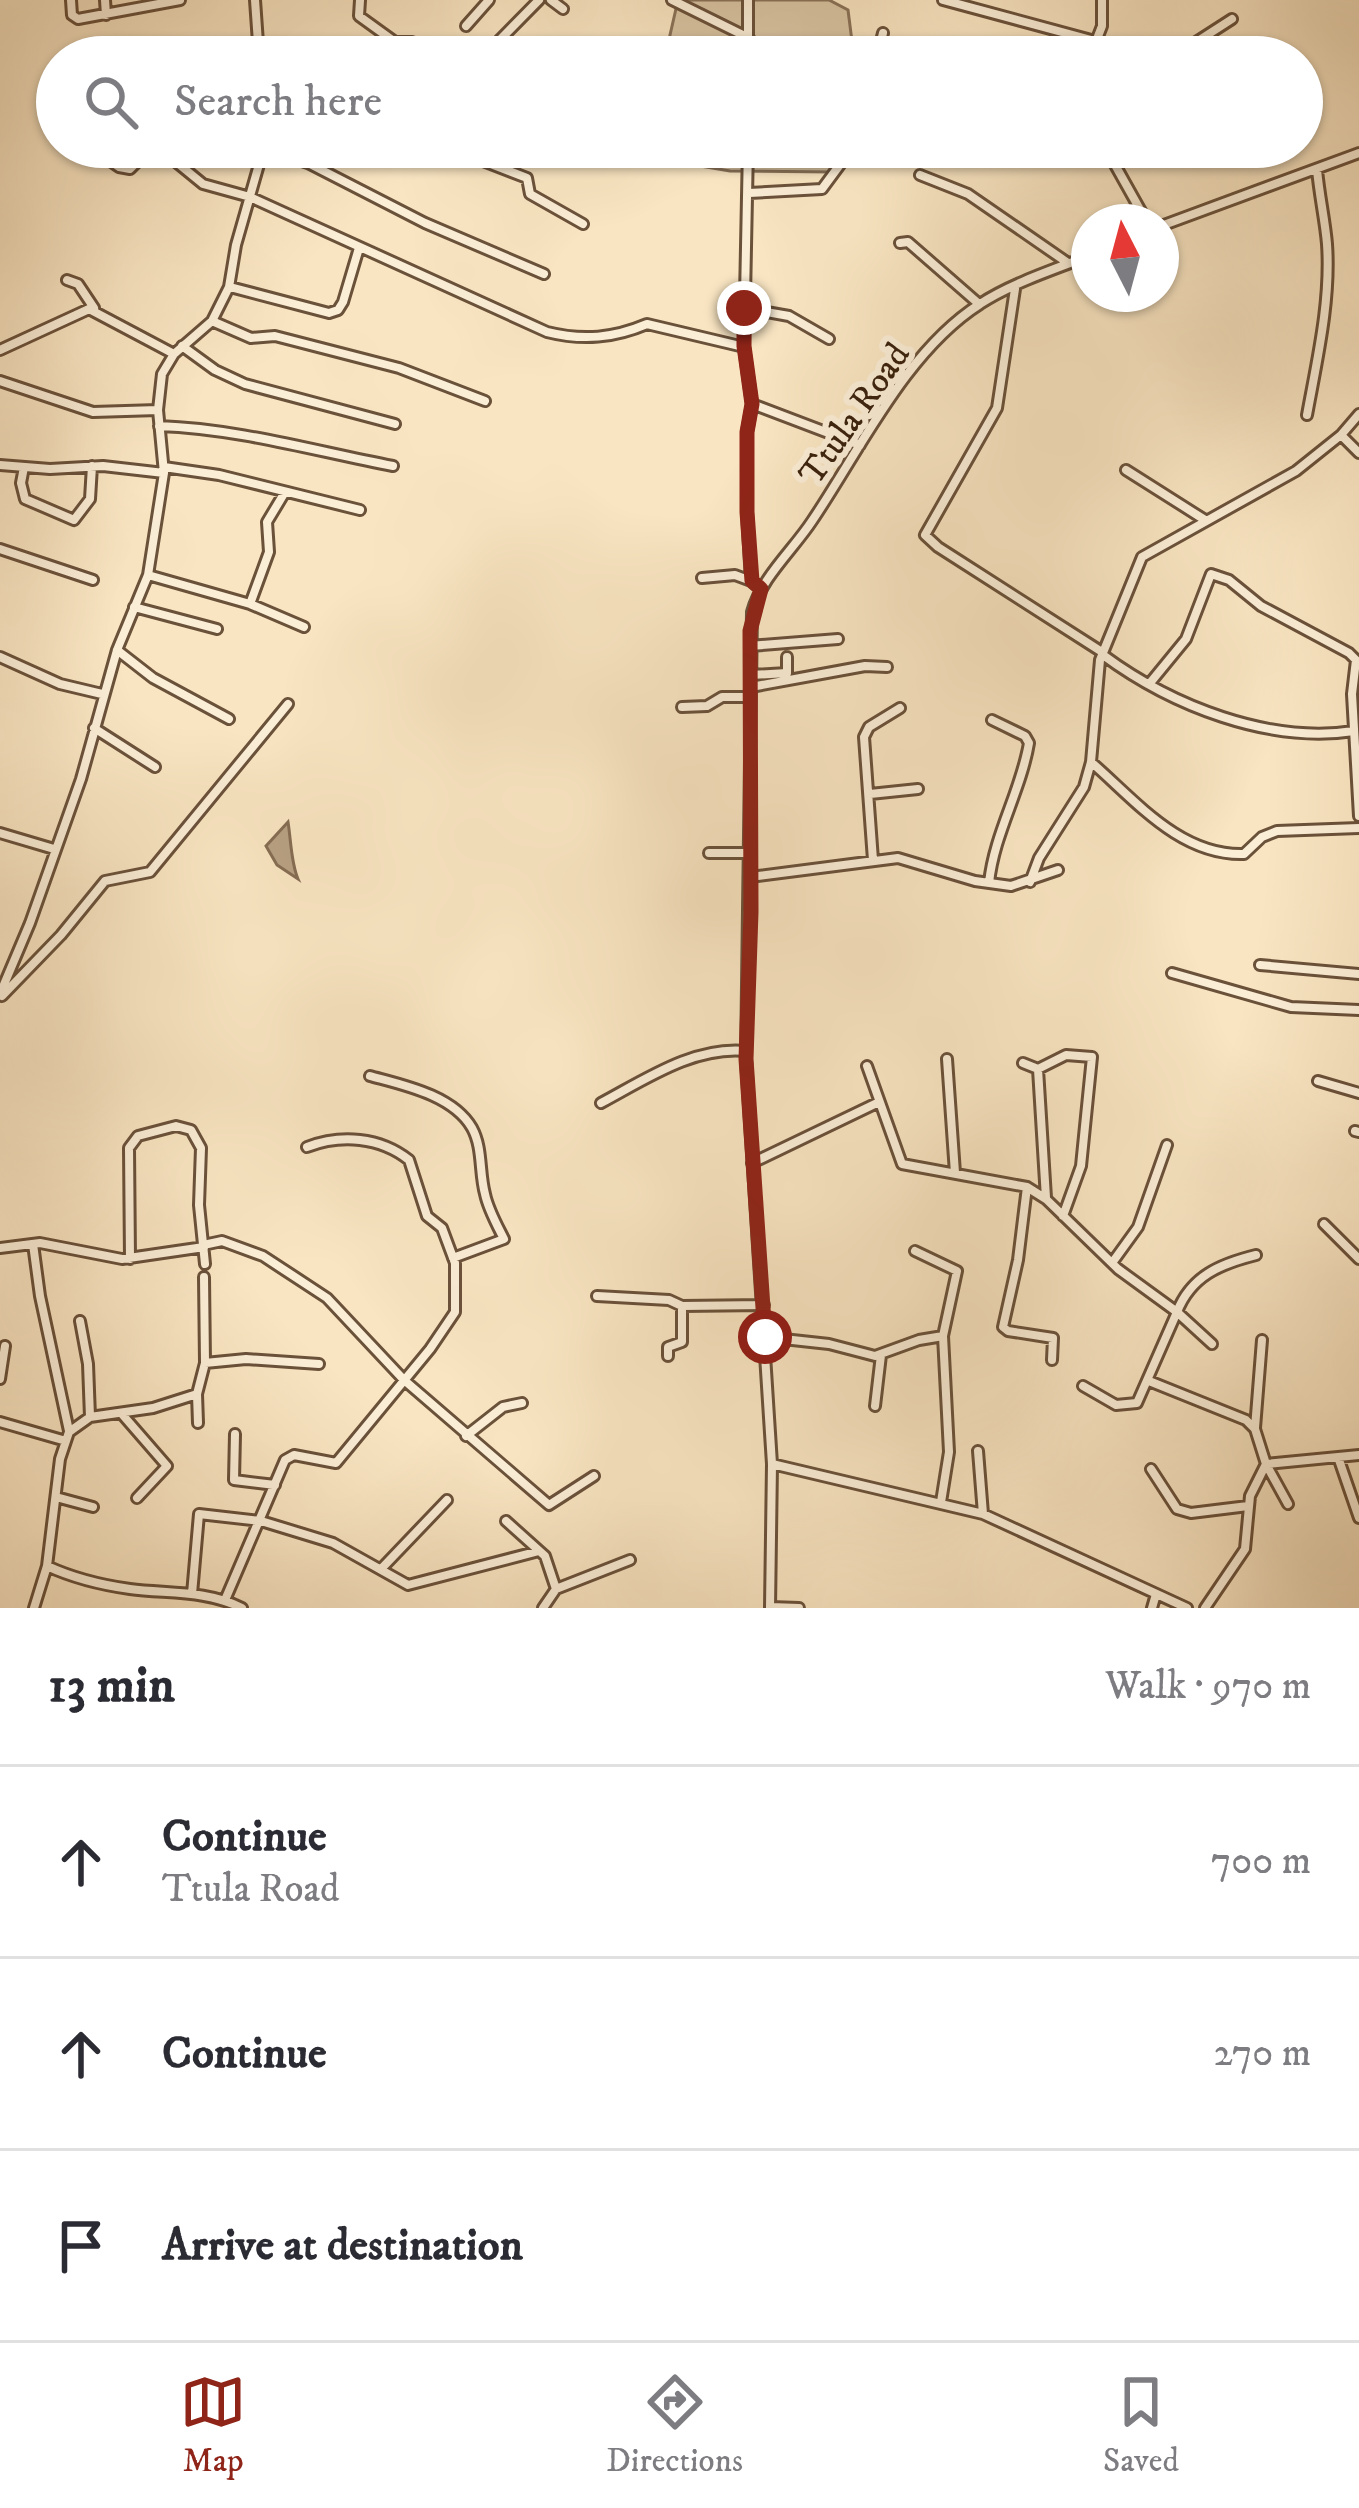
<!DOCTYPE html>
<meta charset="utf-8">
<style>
:root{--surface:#fff;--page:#f7f7f7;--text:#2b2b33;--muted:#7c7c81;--line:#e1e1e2;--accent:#8f2418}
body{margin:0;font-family:"IM FELL DW Pica",serif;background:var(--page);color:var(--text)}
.compass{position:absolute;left:1071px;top:204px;width:108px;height:108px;border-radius:50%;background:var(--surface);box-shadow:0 3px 9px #0004;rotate:354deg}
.stop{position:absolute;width:36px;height:36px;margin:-27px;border:9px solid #8f2418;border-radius:50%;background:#fff}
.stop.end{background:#8f2418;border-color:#fff;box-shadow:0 3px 12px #0008}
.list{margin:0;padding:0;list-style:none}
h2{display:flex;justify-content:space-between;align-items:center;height:156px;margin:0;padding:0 48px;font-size:51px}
h2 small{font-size:39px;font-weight:400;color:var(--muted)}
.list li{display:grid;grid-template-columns:78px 1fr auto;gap:36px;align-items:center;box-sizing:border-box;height:192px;padding:0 48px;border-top:3px solid var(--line)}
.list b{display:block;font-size:45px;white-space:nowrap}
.list p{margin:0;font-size:39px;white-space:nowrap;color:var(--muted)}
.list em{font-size:39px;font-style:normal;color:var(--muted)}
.icon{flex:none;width:66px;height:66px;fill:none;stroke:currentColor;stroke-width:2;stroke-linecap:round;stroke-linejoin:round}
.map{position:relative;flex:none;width:1359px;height:1608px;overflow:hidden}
.search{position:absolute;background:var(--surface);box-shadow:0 3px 9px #0004;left:36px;right:36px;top:36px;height:132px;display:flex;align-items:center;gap:30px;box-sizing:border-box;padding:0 42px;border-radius:66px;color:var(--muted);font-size:45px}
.sheet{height:732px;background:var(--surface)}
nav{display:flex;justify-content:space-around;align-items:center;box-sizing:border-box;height:168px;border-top:3px solid var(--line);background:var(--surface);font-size:33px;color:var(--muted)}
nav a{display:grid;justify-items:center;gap:6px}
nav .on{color:var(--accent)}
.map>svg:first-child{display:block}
</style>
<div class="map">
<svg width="1359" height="1608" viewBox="0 0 1359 1608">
<rect width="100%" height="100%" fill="#f9e5c2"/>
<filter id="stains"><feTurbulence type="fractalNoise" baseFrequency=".00167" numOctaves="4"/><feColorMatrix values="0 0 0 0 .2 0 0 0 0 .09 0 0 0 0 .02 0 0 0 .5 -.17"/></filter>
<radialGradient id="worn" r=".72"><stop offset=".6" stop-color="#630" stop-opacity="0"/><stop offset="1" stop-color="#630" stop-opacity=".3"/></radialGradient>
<path fill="#d9c4a3" stroke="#8a7258" stroke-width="3" d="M678,0h151l19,10 6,47h-189z
M631,147h208l-7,25 -102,-1 -101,-17z"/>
<path fill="#b8a284" stroke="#866e54" stroke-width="3" d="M288,822c3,18 3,41 10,57l-21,-14 -11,-19z"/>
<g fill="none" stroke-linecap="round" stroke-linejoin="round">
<defs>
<path id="minor" d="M71,0l1,15 6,4 102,-19
M105,0l1,15
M255,0l4,57
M360,0l-1,16 36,26h17l31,15
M551,0l12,9
M672,0l77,38
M748,0v57
M943,0l152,41
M466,26l23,-26
M486,54l53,-54
M877,57l6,-24
M1090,57l12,-31v-26
M1173,57l59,-38
M90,147l29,20 11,2 20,-20 9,-1 44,36 47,13 297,135c36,9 67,6 100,-8l97,23
M447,147l80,31 3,16 53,30
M748,147l-4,200 8,57 -5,28v80l4,69 10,8
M1105,147l42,75
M264,149l44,14 117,60 119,51
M920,175l48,19 100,69
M749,193l73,-4 31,-42
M1161,226l198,-73
M900,243l8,-1 71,62
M67,280l11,4 16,24
M230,287l99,26 9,-3 5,-8 16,-54
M1015,289l-18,119 -72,127 13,12 164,105
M744,308l45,8 40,23
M212,321l39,17 24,-2 124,32 86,33
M182,346l33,24 30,14 150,40
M0,350l89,-41 85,45
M0,381l93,31 65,-2
M752,404l108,41
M1359,414l-18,21 18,18
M1307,415c10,-55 24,-114 20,-171 -2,-24 -8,-50 -10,-75
M159,426c81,3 155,25 234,40
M0,465l50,4 53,-3 61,7
M24,467l-3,16 4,16 49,21 16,-21 2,-33
M164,467l55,8 141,35
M1126,470l79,50
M0,549l93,31
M148,575l102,29 19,-52 -2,-30 18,-30
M702,578l33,-3 16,6
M250,604l54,23
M134,607l83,22
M750,646l88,-7
M117,650l36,28 76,41
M1103,655c69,51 166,89 251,76
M0,657l60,27 42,10
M751,675l36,-2v-16
M1150,683l36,-44 25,-65 18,6 32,26 88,47 7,7 -4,34 7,122
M751,687l114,-21 22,1
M682,707l25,-1 15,-9h28
M94,728l61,39
M1091,762c45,39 89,94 153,92l18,-17 15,-6 82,-3
M870,794l48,-5
M0,833l54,16
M709,853h42
M873,860l-9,-123 5,-10 31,-19
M750,877l148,-19 77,23 36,5 47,-16
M1030,882l9,-24 45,-71 7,-25 9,-102 42,-103 154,-86 45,-36
M989,883c5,-49 32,-92 40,-140l-4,-7 -33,-16
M1260,965l99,9
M1172,973l119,34 68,3
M0,994l30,-71 51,-144 36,-129 31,-75 16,-102 -6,-63 4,-36 12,-20 38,-33 17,-34 7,-42 28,-98
M2,996l59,-61 44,-54 45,-9 138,-168
M947,1059l8,114
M1023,1063l15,6 8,129
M867,1066l35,98 125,23 19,12 72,70 59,43 -40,91 -21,2 -33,-19
M1038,1069l28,-14 26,2 -11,109 -18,50
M370,1076c33,9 83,19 102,52 11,20 7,44 13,66 3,15 12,31 19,45l-51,19
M1318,1081l41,12
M601,1103c45,-24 93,-57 145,-52
M1355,1131l4,1
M752,1163l127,-61
M1027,1187l-9,73 -15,67 5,4 45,7 -1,22
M1324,1224l35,35
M33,1244l7,52 29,135
M208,1244l14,-3 41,15 64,42 77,82 145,125 45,-29
M0,1248l40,-5 82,16 82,-12
M915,1251l42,20 -14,65 6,116 -8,50
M130,1259l-1,-111 9,-12 38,-10 15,4 10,18 -2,57 6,59
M1112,1263l26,-36 29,-82
M597,1296l72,4 13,6 82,-1
M80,1321l8,43 2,53
M765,1337l64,7 46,12 44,-16 24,-4
M1212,1344l-35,-32c14,-36 43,-48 79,-57
M668,1356v-9l14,-5v-36
M205,1363l41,-4 73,5
M0,1379l5,-33
M1149,1381l97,39 9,9 11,35 22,40
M197,1394l1,29
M875,1406l6,-51
M121,1413l46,53 -30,32
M0,1422l66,19
M1255,1428l7,-88
M235,1434l-1,46 41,5
M466,1436l37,-29 19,-4
M978,1451l5,63
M1338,1457l21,61
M772,1464l211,50 204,94
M1151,1469l26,40 14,4 57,-7
M56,1497l37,10
M506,1521l39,35 11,33
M47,1566c26,12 54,19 83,23 38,5 76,1 112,19
M382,1568l65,-68
M192,1594l7,-80 62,7 72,22 75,42 131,-34
M225,1600l60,-140 9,-5 42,8 94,-114 25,-37v-49l-13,-35 -15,-12 -18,-56c-29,-23 -68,-26 -102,-13
M770,1607l29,1
M34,1608l13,-42 13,-107 9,-27 21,-15 63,-9 44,-14 8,-31 -1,-86
M543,1608l13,-19 74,-29
M770,1608l2,-144 -26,-405 6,-447c9,-34 41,-62 60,-91 48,-71 94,-170 168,-217 30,-20 75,-35 109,-48
M1152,1608l4,-14
M1205,1608l40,-59 5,-53 16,-32 93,-9"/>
</defs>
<use href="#minor" stroke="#6a513a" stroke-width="14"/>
<use href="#minor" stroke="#fbeed7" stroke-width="8"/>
</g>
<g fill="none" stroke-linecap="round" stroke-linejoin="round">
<path stroke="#8f2418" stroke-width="15" d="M744,308v38l8,58 -5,28v80l5,69 9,8 -11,42 1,281 -5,147 19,278"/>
</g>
<g text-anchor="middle" stroke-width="12" stroke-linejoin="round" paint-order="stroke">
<g font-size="36" fill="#3a200c" stroke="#fbeed7">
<text transform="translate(853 413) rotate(-55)" y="13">Ttula Road</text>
</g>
</g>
<rect width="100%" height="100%" filter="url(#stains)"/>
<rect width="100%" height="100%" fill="url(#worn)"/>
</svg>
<svg class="compass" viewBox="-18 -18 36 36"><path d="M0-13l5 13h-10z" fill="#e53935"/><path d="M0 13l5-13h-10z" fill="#7c7c81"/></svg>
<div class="stop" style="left:765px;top:1337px"></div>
<div class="stop end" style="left:744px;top:308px"></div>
<div class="search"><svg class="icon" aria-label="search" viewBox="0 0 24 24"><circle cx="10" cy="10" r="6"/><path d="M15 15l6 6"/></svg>Search here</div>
</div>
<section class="sheet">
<h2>13 min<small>Walk · 970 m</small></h2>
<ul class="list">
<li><svg class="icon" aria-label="ahead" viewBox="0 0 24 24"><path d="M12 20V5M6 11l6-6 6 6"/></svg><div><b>Continue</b><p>Ttula Road</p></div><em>700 m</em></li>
<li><svg class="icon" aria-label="ahead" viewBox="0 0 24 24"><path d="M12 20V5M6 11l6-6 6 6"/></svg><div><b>Continue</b></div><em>270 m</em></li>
<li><svg class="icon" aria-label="arrive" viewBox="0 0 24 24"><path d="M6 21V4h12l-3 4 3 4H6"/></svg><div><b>Arrive at destination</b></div></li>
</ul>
</section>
<nav>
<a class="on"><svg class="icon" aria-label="map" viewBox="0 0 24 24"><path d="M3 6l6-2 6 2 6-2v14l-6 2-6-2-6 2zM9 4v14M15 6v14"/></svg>Map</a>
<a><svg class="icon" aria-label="directions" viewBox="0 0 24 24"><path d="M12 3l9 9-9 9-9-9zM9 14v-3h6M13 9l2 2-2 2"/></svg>Directions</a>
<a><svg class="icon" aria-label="saved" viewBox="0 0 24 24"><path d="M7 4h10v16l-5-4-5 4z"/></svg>Saved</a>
</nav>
